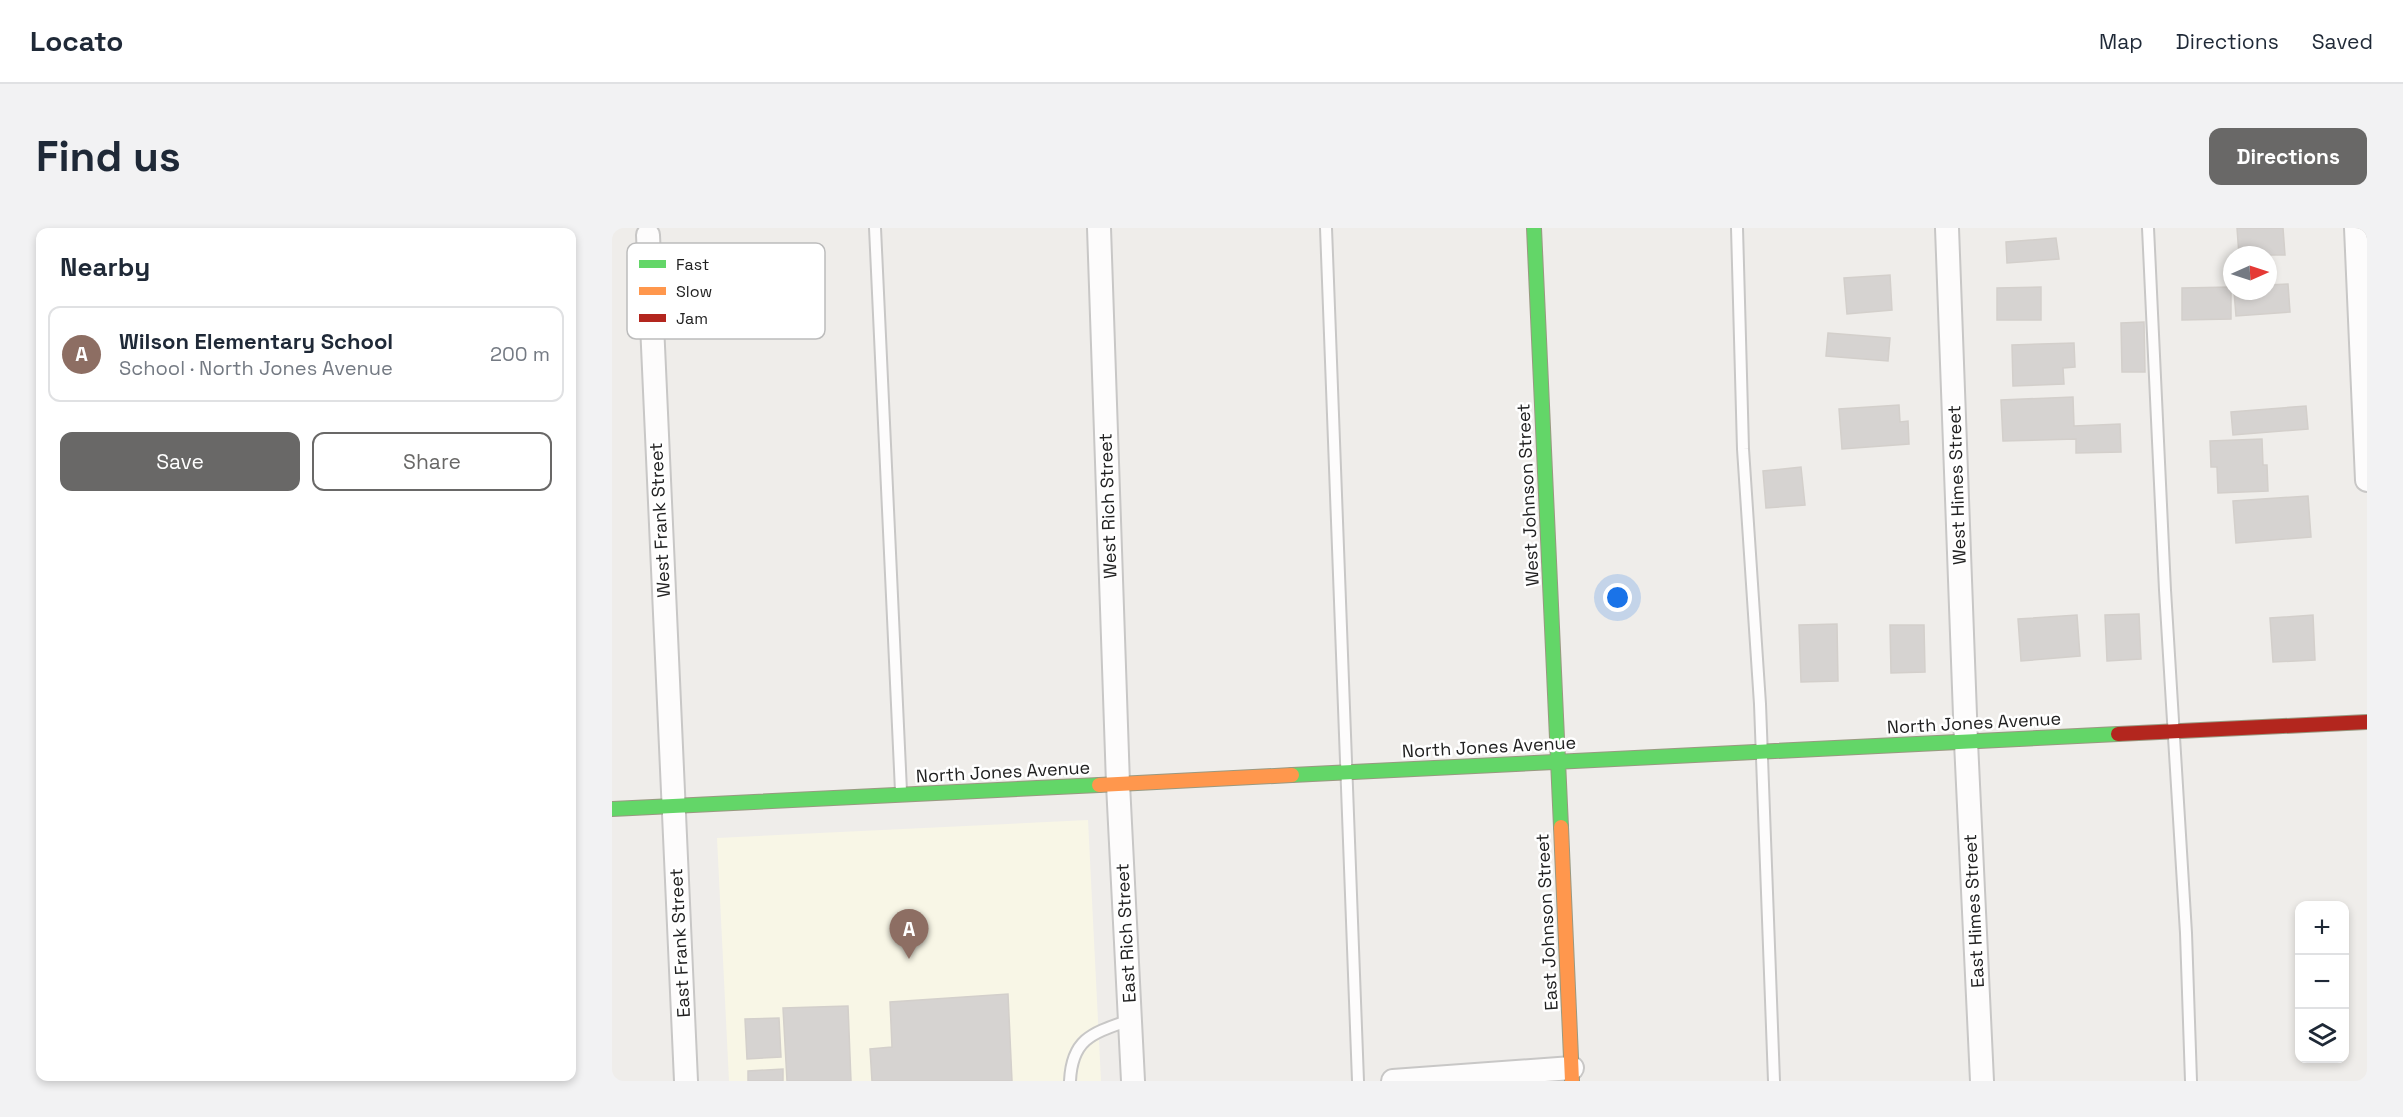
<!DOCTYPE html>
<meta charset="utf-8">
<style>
:root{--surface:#fff;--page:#f2f2f3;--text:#1f2937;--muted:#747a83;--line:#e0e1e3;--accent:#696867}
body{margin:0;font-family:"Space Grotesk",sans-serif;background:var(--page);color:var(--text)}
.controls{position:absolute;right:18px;bottom:18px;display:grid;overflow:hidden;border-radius:12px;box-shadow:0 3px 9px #0003}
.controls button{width:54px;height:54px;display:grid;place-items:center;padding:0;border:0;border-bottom:2px solid var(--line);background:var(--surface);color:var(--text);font:30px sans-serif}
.compass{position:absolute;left:1611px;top:18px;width:54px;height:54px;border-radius:50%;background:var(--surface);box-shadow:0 3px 9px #0003;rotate:87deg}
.you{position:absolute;left:1006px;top:370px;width:21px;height:21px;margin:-15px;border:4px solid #fff;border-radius:50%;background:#1a73e8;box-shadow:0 0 0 9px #1a73e833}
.badge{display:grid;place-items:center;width:39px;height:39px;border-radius:50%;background:var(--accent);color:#fff;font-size:20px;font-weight:700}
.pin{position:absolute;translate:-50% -50px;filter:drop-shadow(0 2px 3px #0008)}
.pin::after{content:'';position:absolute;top:32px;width:21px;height:18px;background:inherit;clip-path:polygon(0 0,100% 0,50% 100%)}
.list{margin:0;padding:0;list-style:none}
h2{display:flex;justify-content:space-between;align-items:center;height:78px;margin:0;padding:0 24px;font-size:26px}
h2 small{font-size:20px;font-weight:400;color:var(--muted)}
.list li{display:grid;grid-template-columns:39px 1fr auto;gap:18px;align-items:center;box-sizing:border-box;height:96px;margin:0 12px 12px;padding:0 12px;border:2px solid var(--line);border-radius:12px}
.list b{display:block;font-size:22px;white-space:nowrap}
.list p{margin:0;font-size:20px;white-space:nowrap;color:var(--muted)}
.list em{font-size:20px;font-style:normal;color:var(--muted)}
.actions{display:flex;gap:12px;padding:18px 24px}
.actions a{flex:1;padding:14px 0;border:2px solid var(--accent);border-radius:12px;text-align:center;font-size:21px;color:var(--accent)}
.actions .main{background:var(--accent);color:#fff}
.icon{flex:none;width:33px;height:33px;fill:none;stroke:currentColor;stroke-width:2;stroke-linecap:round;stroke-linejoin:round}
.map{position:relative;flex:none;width:1755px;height:853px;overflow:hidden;border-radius:12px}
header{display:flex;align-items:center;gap:36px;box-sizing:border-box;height:84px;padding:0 30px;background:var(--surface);border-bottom:2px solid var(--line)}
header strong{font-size:28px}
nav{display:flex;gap:33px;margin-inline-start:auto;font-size:21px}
.intro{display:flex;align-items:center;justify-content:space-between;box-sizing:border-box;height:144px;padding:0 36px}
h1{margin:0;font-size:42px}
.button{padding:15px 27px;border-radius:12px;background:var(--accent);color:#fff;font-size:21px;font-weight:700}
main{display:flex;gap:36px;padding:0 36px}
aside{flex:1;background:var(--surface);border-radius:12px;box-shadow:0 3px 9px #0003}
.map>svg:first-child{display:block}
</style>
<header>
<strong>Locato</strong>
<nav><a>Map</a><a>Directions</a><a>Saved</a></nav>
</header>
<div class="intro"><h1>Find us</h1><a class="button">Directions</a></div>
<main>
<aside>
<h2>Nearby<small></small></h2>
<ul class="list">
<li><span class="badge" style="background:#8d6e63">A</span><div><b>Wilson Elementary School</b><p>School · North Jones Avenue</p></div><em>200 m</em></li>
</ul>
<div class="actions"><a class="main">Save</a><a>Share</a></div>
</aside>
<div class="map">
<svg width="1755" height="853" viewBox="0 0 1755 853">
<rect width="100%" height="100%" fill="#efedea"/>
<path fill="#f8f6e6" d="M476,592l13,261h-372l-12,-243z"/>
<path fill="#d6d3d1" stroke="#d3cfcb" stroke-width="1.5" d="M1625,0h46l2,27h-46z
M1444,10l3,21 -52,4 -1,-21z
M1278,47l2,35 -45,4 -3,-36z
M1676,56l2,28 -54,4 -2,-25h34v-6z
M1429,59v33h-44v-32z
M1619,59v32l-49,1v-32z
M1532,94l1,50h-23l-1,-49z
M1216,105l62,5 -2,23 -62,-5z
M1462,115l1,24 -12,1 1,16 -51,2 -1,-41z
M1461,169l1,29 46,-2 1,28 -45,1v-14l-73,2 -2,-41z
M1287,177l1,17 8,-1 1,23 -67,5 -3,-40z
M1694,178l2,23 -75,6 -2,-23z
M1650,211l1,26h4l1,26 -50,2 -1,-26h-6l-1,-26z
M1189,239l4,38 -39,3 -3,-37z
M1696,268l3,41 -75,6 -3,-42z
M1527,386l2,45 -34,2 -2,-46z
M1465,387l3,41 -59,5 -3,-42z
M1701,387l2,45 -42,2 -3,-44z
M1225,396l1,57 -37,1 -2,-57z
M1278,397h34l1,47 -34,1z
M396,766l4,87h-140l-2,-32 22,-2 -2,-45z
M236,778l3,75h-64l-4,-73z
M167,790l2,39 -34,2 -2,-40z
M171,841v12h-35v-10z"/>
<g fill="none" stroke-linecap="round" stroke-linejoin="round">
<defs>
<path id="lane" d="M263,0l26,563
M714,0l32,853
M1125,0l6,221 17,255 14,377
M1536,0l17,362 21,343 5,148
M458,853c2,-43 23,-48 60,-61"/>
<path id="street" d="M487,0l19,556 15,297
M1335,0l19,514 16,339
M1744,0l11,252
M36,7l38,846
M781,853l179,-13"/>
<path id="fast" d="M922,0l27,599
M680,547l826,-41
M0,581l487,-24"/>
<path id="slow" d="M487,557l193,-10
M949,599l11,254"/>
<path id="jam" d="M1506,506l249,-12"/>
</defs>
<use href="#lane" stroke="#c8c7c6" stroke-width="14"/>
<use href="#street" stroke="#c8c7c6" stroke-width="26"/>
<use href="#fast" stroke="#999981" stroke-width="16"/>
<use href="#slow" stroke="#999981" stroke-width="16"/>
<use href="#jam" stroke="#999981" stroke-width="16"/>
<use href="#lane" stroke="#fdfcfc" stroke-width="10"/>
<use href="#street" stroke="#fdfcfc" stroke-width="22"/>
<use href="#fast" stroke="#63d668" stroke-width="14"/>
<use href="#slow" stroke="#ff974d" stroke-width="14"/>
<use href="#jam" stroke="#b3261e" stroke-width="14"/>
</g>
<g text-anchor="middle" stroke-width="5" stroke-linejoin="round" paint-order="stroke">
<g font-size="18" fill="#212121" stroke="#fff">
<text transform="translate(1345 257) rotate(-92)" y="6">West Himes Street</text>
<text transform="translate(916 267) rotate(-93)" y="6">West Johnson Street</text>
<text transform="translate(496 278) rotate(-92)" y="6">West Rich Street</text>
<text transform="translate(48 292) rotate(-93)" y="6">West Frank Street</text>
<text transform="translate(1362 495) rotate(-3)" y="6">North Jones Avenue</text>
<text transform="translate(877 519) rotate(-3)" y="6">North Jones Avenue</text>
<text transform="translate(391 544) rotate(-3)" y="6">North Jones Avenue</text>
<text transform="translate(1362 683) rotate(-93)" y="6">East Himes Street</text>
<text transform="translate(935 694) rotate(-93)" y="6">East Johnson Street</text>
<text transform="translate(514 705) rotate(-93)" y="6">East Rich Street</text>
<text transform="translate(68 715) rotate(-93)" y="6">East Frank Street</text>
</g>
</g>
<rect x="15" y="15" width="198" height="96" rx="9" fill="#fff" stroke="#bcbcbc" stroke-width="1.5"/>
<rect x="27" y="32" width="27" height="8" fill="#63d668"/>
<rect x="27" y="59" width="27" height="8" fill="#ff974d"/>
<rect x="27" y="86" width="27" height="8" fill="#b3261e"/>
<g font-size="16" fill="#212121">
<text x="64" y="42">Fast</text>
<text x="64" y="69">Slow</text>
<text x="64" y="96">Jam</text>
</g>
</svg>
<div class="controls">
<button>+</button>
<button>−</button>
<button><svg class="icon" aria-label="layers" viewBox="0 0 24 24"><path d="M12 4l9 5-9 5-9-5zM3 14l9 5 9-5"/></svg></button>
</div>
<svg class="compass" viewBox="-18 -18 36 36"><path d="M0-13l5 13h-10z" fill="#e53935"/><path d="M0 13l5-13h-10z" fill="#747a83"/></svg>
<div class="you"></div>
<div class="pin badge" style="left:297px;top:731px;background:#8d6e63">A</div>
</div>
</main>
